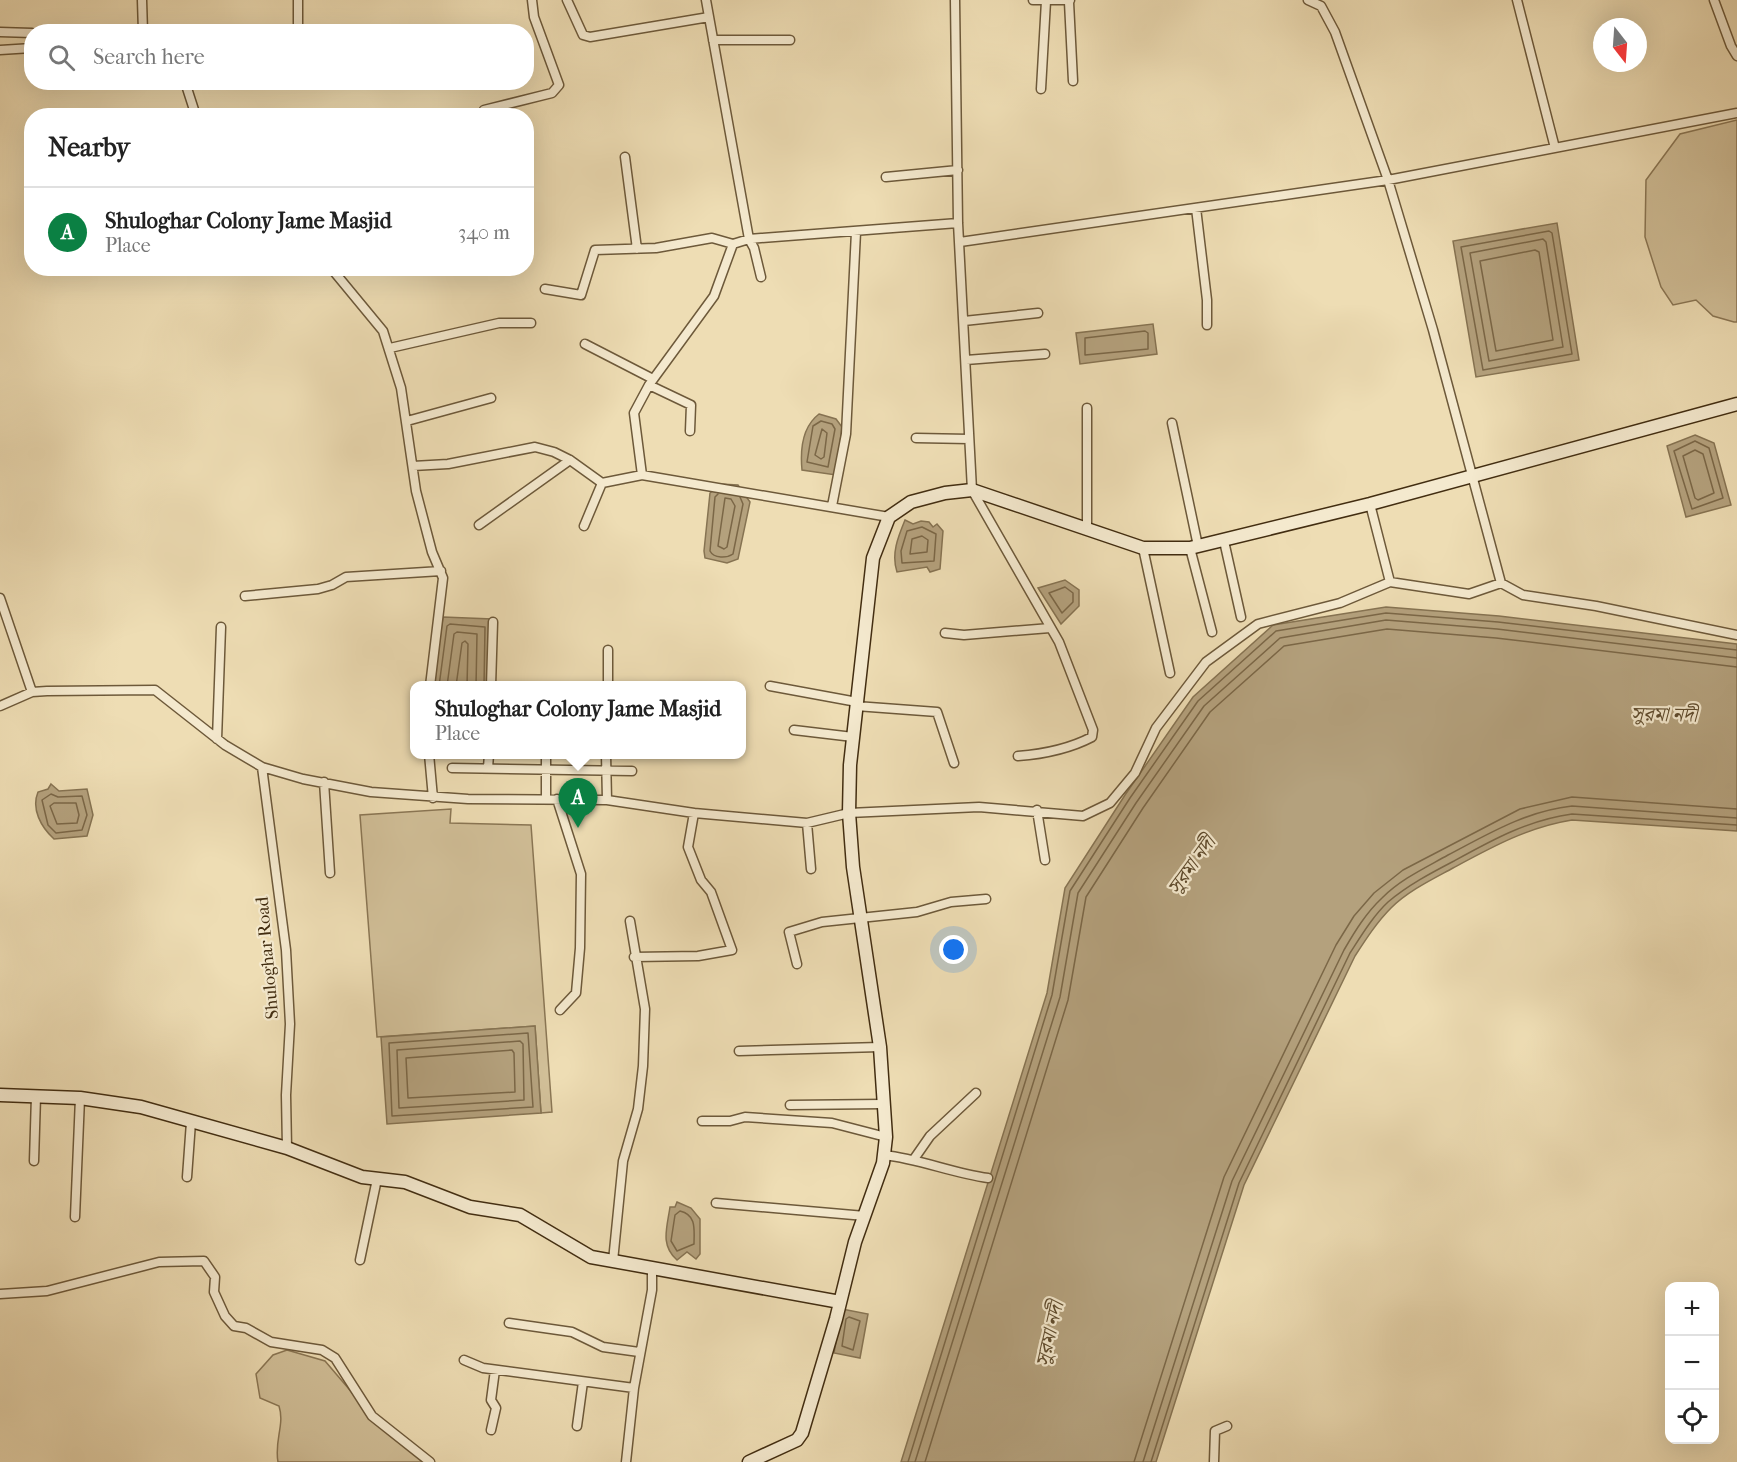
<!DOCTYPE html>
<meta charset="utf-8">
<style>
:root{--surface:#fff;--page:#f6f6f6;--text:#222;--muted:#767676;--line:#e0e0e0;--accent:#0b8043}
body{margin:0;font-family:"IM FELL French Canon","Noto Serif Bengali",serif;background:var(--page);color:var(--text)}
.controls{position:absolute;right:18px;bottom:18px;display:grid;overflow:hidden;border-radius:12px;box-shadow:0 6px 24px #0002}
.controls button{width:54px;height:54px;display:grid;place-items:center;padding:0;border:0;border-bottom:2px solid var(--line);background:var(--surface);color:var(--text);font:30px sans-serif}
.compass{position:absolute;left:1593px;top:18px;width:54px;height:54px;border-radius:50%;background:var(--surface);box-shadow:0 6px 24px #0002;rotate:163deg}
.you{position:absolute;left:954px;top:950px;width:21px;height:21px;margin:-15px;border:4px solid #fff;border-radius:50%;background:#1a73e8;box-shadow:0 0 0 9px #1a73e833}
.badge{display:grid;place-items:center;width:39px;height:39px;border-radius:50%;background:var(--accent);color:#fff;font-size:20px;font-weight:700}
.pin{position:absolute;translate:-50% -50px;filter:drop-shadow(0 2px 3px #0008)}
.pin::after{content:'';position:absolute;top:32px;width:21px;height:18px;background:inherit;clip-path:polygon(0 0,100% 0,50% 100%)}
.popup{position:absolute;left:410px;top:681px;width:336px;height:78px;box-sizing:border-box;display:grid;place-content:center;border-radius:12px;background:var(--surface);filter:drop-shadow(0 2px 4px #0005);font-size:20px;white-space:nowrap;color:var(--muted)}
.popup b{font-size:22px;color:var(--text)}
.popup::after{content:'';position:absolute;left:50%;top:100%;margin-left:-12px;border:12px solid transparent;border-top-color:var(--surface)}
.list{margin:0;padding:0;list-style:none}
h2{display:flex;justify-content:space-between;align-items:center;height:78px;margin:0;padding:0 24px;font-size:26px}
h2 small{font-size:20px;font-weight:400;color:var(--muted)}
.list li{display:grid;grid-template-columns:39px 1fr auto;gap:18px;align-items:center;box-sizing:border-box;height:90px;padding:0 24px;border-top:2px solid var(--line)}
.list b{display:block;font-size:22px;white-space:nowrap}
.list p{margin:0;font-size:20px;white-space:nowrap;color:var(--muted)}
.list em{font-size:20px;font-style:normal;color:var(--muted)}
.icon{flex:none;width:33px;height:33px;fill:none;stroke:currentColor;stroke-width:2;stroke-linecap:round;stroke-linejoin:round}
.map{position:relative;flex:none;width:1737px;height:1462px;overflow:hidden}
.search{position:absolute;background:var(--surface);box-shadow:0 6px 24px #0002;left:24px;top:24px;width:510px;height:66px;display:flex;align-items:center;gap:15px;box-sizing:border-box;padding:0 21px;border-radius:24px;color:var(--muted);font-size:22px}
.panel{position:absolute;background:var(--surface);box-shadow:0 6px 24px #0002;left:24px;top:108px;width:510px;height:168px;border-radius:24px}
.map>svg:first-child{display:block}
</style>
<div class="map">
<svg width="1737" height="1462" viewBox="0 0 1737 1462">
<rect width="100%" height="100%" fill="#eeddb4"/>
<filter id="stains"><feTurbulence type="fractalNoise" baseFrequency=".00333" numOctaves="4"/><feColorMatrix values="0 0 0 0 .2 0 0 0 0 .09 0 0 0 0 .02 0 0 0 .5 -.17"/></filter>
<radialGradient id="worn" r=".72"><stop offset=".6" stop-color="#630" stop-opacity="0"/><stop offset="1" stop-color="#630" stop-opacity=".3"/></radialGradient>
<path fill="#d1bf98" stroke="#8a7654" stroke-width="1.5" d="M1737,120v202h-3l-21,-6 -17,-16 -23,5 -12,-18 -16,-50 1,-57 34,-46z
M451,809l-1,14 81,2 21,287 -11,1 -6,-87 -158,11 -17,-222z
M287,1350l38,11 47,55 53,46h-147c-4,-22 7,-37 1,-56l-19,-8 -4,-24 17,-19z"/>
<path fill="#b4a17d" stroke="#867352" stroke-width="1.5" d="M1557,223l22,137 -103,17 -23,-136z
M1153,324l4,30 -77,10 -4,-31z
M819,414l17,5 6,8 -6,48 -34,-5c-2,-21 0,-43 17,-56z
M1695,435l19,8 17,62 -45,12 -19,-71z
M720,484l18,1 12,17 -12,57 -11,4 -22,-5 -1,-7 6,-58z
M905,520l8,4 8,-3 8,1 4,5 4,-3 6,7 -3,38 -10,3 -3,-5 -30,5c-6,-18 1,-35 8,-52z
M1065,580l14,10v16l-18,18 -23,-36z
M1386,607l113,9 238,28v187l-165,-11c-44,7 -80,27 -119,48 -22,12 -45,23 -62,40 -14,14 -25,31 -36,48l-111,229 -88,277h-255l146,-469 18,-105 60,-93 68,-98 80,-72z
M443,617l49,2 -3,66 -56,1z
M51,784l8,7 28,-2 6,26 -6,21 -33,3c-13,-12 -23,-30 -16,-47l10,-3z
M535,1026l6,87 -154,11 -6,-87z
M677,1202l14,6 9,11v35l-4,5 -9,-7 -10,8c-17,-15 -10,-32 -7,-53h5z
M842,1309l26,5 -8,44 -26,-5z"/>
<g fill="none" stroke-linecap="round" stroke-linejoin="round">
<path stroke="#7b6747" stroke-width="1.5" d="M1549,231l3,2 20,121 -89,16 -22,-123z
M1543,239l3,3 17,105 -74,14 -19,-108z
M1535,250l4,2 14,88 -57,11 -16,-90z
M1145,331l3,2v16l-63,6v-17z
M821,421l11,3 3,5 -7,38 -21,-5 6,-36z
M822,429l5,4 -3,24 -3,2 -6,-4z
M1695,441l14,7 14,50 -31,11 -18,-58z
M1695,450l8,4 11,39 -16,7 -3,-2 -12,-42z
M718,494l-3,3 -5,54c4,8 17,7 23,3l10,-50 -3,-7
M725,498l6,1 4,7 -8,41 -3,2 -6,-3z
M922,527l14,7 -2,27 -32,2 -1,-12 6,-20z
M922,536l6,4 -1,12 -17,2 2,-15z
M1065,587l8,6v9l-11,11 -13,-20z
M439,686l8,-60 3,-2 35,3 -1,59
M447,686l7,-52 3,-2 20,2 -1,52
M456,686l6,-43 3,-2 3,3 -1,42
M51,794l7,3 24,-1 5,19 -5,15 -26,3 -8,-8 -6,-25z
M54,803h22l3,12 -2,8 -20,1 -7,-18z
M528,1033l5,74 -141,9 -3,-73z
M520,1041l3,3 1,56 -125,8 -2,-58z
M512,1050l2,3 1,39 -107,6 -2,-40z
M680,1211c17,4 14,19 14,33l-17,7 -6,-10 4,-26z
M849,1317l11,4 -7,29 -11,-4 4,-27z
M908,1462l144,-467 18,-104 60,-93 68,-97 78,-70 110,-18 112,9 239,28
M915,1462l145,-465 18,-104 58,-90 68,-97 76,-68 106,-18 111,9 240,29
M925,1462l143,-462 18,-103 57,-89 67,-96 74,-66 103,-17 109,9 241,29
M1134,1462l90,-285 112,-232 18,-29 20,-23 29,-23 117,-61 52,-12 165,12
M1143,1462l89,-281 112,-231c11,-19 22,-37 38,-52 19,-19 43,-30 66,-43 40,-21 78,-44 124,-49l165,12
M1151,1462l88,-279 111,-230c11,-17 23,-37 38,-51 20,-17 43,-29 66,-41 38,-21 74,-41 118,-47l165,11"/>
<defs>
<path id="street" d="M142,0l1,32
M567,0l16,35 7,2 119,-20
M706,0l43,239 5,9 7,29
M955,0l3,223 14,267 87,152 34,88 -1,7c-23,12 -47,17 -74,19
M1033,0h37
M1308,0l13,6 14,26 53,148 45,150 68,253
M1517,0l38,148
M1714,0l17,46 6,10
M1069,2l4,79
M298,29v-29
M0,32l32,1
M152,32l24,-2
M176,32l142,-1
M713,40h77
M0,50l32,-2
M185,82l11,34
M1041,89l5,-88
M484,110l68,-17 7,-8 -25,-68 -2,-17
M625,157l12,92
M886,177l72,-7
M1196,208l11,92v25
M960,242l428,-62 349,-67
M331,268l52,63 18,57 15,103 16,61 11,26 -13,108
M545,289l36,6 14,-45 61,-2 56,-10 21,6 16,-5 209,-16
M964,321l74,-8
M585,344l68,35
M390,348l109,-25h32
M966,360l79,-6
M649,385l42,20 -1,26
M407,421l84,-23
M1172,423l26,123
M916,438l53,1
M413,466l35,-2 87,-17 19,5 16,8 32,23
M642,475l-8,-62 15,-28 65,-89 19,-52
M1370,504l20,78
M832,506l14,-72 10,-202
M479,525l91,-65
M584,526l18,-43 40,-8 247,42
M1087,529v-121
M1224,541l17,76
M1143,548l27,125
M1190,548l22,84
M245,596l73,-7 14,-4 14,-8 95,-6
M0,598l32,94
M945,633l19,2 86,-7
M608,650v36
M491,686l2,-64
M770,686l87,16
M0,706l32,-14 15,-1 108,-1 70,55 37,22 41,12 68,13 97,7 139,1 87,13 113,10 42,-10 130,-6 104,9 27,-13 25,-30 21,-45 50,-66 52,-38 82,-21 50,-21 79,12 32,-11 22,12 73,11 141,29
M856,706l81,6 17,51
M794,730l59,7
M217,739l4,-112
M429,754l4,44
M546,754v45
M606,754l1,46
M262,767l24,183 4,74 -4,71 1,53
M452,768l180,3
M488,768l1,-14
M324,782l6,91
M557,799l24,75 -1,74 -4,45 -16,17
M1037,810l8,50
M807,823l4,46
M634,957l64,-1 34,-6 -21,-58 -10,-12 -13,-33 6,-34
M797,964l-8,-32 33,-10 95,-10 34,-10 35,-3
M739,1051l141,-4
M790,1105l93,-1
M702,1121h28l15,-4 87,6 54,14
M884,1155c36,4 68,18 104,23
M914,1159l16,-23 46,-43
M34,1161l2,-65
M187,1177l4,-55
M716,1203l149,13
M75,1217l5,-119
M360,1260l17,-81
M613,1261l10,-100 15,-52 5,-43 2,-57 -15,-88
M0,1294l47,-3 112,-29 45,-1 11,16 -1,15 11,24 9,10 12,2 25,14 51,8 13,8 37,58 58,46
M509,1323l63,9 31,15 36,5
M464,1360l19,8 151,20 18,-98v-21
M577,1426l6,-44
M491,1430l5,-22 -5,-8 4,-30
M626,1462l8,-74
M1214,1462l1,-31 12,-5"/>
<path id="secondary" d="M0,1095l80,3 61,9 146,41 75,29 43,5 65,25 50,8 71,42 249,45
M749,1462l48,-22 5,-7 34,-114 19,-77 28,-79 3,-26 -6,-90 -27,-180 -4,-54 1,-48 23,-207 16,-41 22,-15 34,-9 27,-3 171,58h47l180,-44 367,-100"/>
</defs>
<use href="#street" stroke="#6d593a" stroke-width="11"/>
<use href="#secondary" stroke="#422d11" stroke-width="15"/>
<use href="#street" stroke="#f4e9ce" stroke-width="8"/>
<use href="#secondary" stroke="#f4e9ce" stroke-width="12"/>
</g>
<g text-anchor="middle" stroke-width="4.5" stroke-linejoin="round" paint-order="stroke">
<g font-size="18" fill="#422d11" stroke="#f4e9ce">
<text transform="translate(267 958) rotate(-95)" y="6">Shuloghar Road</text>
</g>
<g font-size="20" font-style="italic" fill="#5e4a2c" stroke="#f4e9ce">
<text transform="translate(1664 714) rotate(1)" y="7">সুরমা নদী</text>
<text transform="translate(1191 865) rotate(-54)" y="7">সুরমা নদী</text>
<text transform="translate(1049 1334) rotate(-77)" y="7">সুরমা নদী</text>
</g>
</g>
<rect width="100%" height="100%" filter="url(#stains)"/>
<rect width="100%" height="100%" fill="url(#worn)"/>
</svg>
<div class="controls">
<button>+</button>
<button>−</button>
<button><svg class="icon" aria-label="locate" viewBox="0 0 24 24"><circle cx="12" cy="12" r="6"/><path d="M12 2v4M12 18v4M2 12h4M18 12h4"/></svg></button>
</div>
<svg class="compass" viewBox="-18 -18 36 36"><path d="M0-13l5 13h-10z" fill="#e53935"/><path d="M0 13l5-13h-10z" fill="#767676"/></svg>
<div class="you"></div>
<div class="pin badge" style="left:578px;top:828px">A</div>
<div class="popup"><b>Shuloghar Colony Jame Masjid</b>Place</div>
<div class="search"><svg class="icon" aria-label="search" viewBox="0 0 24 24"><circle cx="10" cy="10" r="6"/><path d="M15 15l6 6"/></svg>Search here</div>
<section class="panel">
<h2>Nearby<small></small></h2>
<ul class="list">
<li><span class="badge">A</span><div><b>Shuloghar Colony Jame Masjid</b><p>Place</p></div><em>340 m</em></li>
</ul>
</section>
</div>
